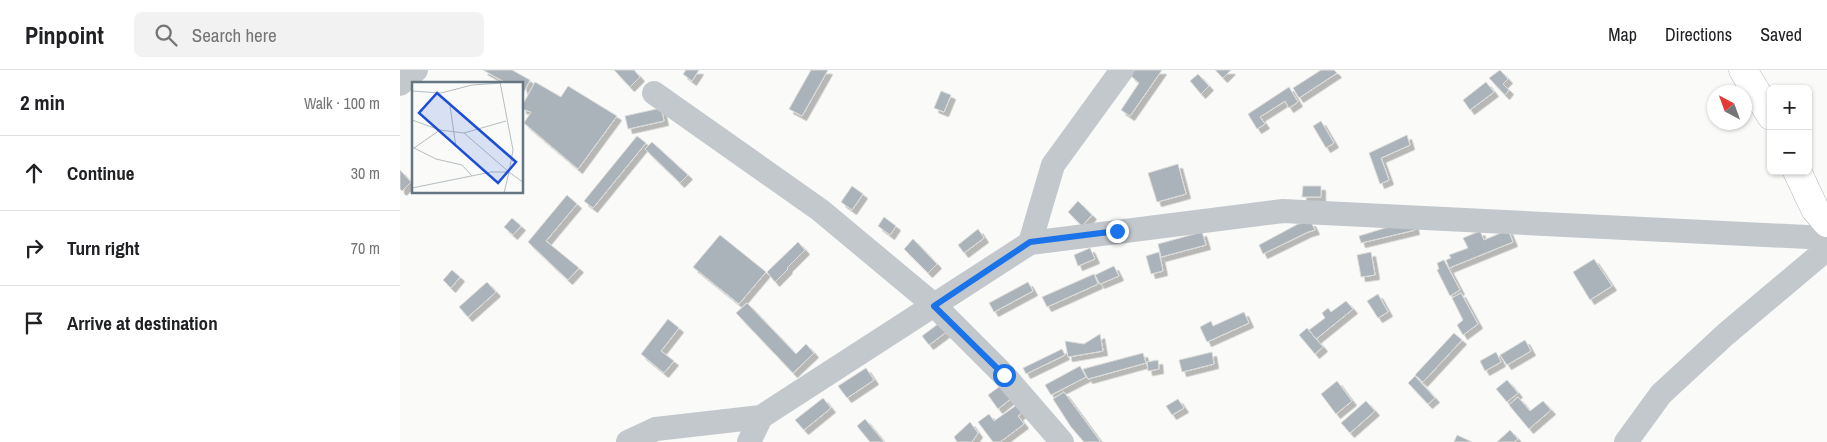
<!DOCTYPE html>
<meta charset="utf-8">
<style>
:root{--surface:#fff;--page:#f2f2f2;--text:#202124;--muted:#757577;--line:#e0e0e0}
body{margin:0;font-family:"Archivo Narrow",sans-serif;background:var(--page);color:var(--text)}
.controls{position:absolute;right:15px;top:15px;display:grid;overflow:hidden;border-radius:8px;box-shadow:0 1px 4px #0004}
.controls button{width:45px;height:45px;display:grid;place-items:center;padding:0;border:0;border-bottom:1px solid var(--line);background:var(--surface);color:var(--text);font:25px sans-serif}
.compass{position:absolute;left:1307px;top:15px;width:45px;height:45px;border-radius:50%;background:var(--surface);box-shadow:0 1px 4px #0004;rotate:319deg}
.stop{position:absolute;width:15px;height:15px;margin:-11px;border:4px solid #1a73e8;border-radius:50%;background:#fff}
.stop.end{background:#1a73e8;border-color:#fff;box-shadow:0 1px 5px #0008}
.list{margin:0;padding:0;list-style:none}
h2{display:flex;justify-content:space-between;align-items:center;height:65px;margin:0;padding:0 20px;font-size:21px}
h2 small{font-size:16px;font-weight:400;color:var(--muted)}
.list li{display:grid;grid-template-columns:32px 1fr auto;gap:15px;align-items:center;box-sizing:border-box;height:75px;padding:0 20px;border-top:1px solid var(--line)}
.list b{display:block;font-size:19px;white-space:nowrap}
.list em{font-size:16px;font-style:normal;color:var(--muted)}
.icon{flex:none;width:28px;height:28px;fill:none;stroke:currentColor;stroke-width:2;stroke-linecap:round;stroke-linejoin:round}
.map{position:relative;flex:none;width:1427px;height:372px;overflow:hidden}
header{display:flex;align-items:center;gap:30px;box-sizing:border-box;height:70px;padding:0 25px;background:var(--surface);border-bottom:1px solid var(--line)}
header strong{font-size:24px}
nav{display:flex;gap:28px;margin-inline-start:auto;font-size:18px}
.search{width:350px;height:45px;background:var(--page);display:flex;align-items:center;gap:12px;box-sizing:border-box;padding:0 18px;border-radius:8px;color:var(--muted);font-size:19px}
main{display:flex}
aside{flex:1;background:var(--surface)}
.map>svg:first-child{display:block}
</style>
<header>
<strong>Pinpoint</strong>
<div class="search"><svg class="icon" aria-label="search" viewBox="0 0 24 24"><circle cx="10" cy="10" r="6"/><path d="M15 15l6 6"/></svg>Search here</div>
<nav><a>Map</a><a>Directions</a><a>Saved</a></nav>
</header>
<main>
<aside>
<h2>2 min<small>Walk · 100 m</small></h2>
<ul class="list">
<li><svg class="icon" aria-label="ahead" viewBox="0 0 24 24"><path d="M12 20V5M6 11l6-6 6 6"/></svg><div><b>Continue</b></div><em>30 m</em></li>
<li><svg class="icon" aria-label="right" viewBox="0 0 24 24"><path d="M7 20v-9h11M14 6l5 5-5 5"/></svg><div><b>Turn right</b></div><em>70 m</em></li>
<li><svg class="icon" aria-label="arrive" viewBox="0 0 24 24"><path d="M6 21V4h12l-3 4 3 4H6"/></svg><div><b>Arrive at destination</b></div></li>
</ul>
</aside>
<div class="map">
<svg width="1427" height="372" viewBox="0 0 1427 372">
<defs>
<filter id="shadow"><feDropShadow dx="4.5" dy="4.5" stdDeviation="0" flood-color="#0004"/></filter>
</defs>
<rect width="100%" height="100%" fill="#fafaf8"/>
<path fill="#aab3b9" stroke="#dcdcda" filter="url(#shadow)" d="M83,0h29l18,10 -6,12 -2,-8h-14z
M214,0h20l6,7 -10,10z
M286,0h13l-7,11 -9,-7z
M411,0h17l-26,46 -13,-7z
M735,0h27l-32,46 -9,-6 18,-27 -9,-8z
M815,0h16l-8,8z
M921,0h13l3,3 -38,25 -6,-10z
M1100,0l8,9 -5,5 6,6 -4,5 -16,-17z
M798,4l11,12 -8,8 -11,-13z
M135,12l26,15 7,-11 49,30 -39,53 -54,-46 7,-11 -9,-3v-3z
M1086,12l8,10 -24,18 -7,-10z
M889,17l9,15 -9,6 -4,-7 -25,16 5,7 -8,5 -9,-15z
M541,21l10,4 -7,17 -10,-4z
M261,38l3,13 -36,8 -3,-13z
M921,51l13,22 -8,5 -13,-22z
M1007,65l3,10 -29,13 8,22 -9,4 -11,-31z
M237,66l9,7 -53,65 -9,-7z
M252,72l36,33 -8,8 -35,-34z
M778,94l8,30 -29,8 -9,-29z
M0,100l11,12 -9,9 -2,-2z
M452,116l11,8 -11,16 -11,-8z
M903,116h18v11h-19z
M167,125l10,9 -31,37 33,27 -11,12 -40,-38z
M678,131l14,14 -10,11 -14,-14z
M484,147l12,9 -6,9 -12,-9z
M112,148l9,8 -8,9 -9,-8z
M911,152l4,8 -7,2 -45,22 -4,-9 39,-21z
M1013,152l2,8 -54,13 -2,-7 26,-8z
M578,159l6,9 -20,15 -6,-8z
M1108,160l5,12 -64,26 -3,-8 5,-2 -2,-3 19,-7 -5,-10 17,-7 4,9z
M802,162l4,13 -45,12 -3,-13z
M320,165l46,37 -27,32 -46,-37z
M513,169l24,25 -9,9 -24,-24z
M398,172l7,8 -18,18 1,1 -13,13 -8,-10z
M690,178l5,11 -17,7 -4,-11z
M759,182l4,19 -12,3 -5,-18z
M971,182l4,23 -14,2 -4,-22z
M1194,189l18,27 -22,14 -17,-28z
M1044,190l16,30 -10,6 -13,-26 2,-1 -2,-6z
M714,196l5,10 -19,8 -5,-9z
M52,200l8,7 -9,11 -8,-8z
M694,204l4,10 -51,23 -5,-10z
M87,212l9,10 -28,25 -9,-10z
M628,212l5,9 -39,21 -5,-9z
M1061,223l17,31 -15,11 -6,-10 6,-5 -11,-22z
M978,224l10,18 -10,6 -11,-17z
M946,231l7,8 -37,30 -7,-9 16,-12 -3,-5 6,-5 3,4z
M347,233l49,51 10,-10 8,9 -21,20 -57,-60z
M844,242l5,11 -42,19 -7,-15 11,-6 2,5z
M268,249l11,9 -18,23 13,10 -10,12 -23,-19z
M542,251l7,9 -20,15 -7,-9z
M907,258l16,19 -8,7 -16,-19z
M1054,263l8,7 -39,42 -8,-7z
M700,264l3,17 -35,6 -3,-16 19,3z
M1125,270l6,11 -24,14 -7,-10z
M662,279l3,6 -39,19 -3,-6z
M812,282l2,12 -32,8 -3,-12z
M1096,282l5,10 -16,9 -5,-10z
M743,283l3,10 -58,16 -5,-10z
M758,290l1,9 -11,2 -1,-9z
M680,296l6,11 -35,18 -6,-10z
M466,298l8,12 -27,18 -9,-12z
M1015,306l20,22 -7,6 -20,-21z
M1107,310l11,13 -11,9 -11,-13z
M937,311l15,20 -16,13 -15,-20z
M603,314l10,13 -15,12 -10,-14z
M664,322l36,49 -1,1h-15l-13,-15 -18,-28z
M1118,327l12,14 13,-10 8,9 -22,19 -20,-24z
M423,328l8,10 -27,22 -9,-10z
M778,329l6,9 -12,7 -6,-9z
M966,331l9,10 -25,22 -9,-10z
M621,332l6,7 -9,7 6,8 -24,18h-7l-15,-20 11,-8 5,7z
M465,349l19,23h-14l-13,-16z
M570,352l8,11 -6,9h-15l-3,-5z
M1110,360l8,9 -4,3h-17z
M1057,365l15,7h-18z"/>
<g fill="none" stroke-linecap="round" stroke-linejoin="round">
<defs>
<path id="secondary" d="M1343,0l28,46
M1397,101l18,38 12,14"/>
</defs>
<use href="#secondary" stroke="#b3babf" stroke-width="29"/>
<path stroke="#c3c8cc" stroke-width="24" d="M0,14l16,-14
M254,23l166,117 114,95 70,70 58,67
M630,173l23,-78 69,-95
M228,372l28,-13 105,-12 269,-174 253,-32 544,27
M349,372l12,-25
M1226,372l35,-48 65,-60 101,-85"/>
<use href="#secondary" stroke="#fff" stroke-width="28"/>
</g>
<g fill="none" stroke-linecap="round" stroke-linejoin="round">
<path stroke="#1a73e8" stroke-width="6" d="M604,305l-70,-69 96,-64 87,-11"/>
</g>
<g transform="translate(12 12)">
<rect width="111" height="111" fill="#fafaf8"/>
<path fill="none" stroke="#b5bdc2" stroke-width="1" d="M88,0l13,68 -4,22 15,11M0,9l29,2 31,-8 29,-2M38,24l6,41M0,38l28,10 24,3 45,39M52,51l42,-12M0,65l24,12 26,6 10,11M2,66l26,-18M0,106l79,-16h18M92,111l5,-21"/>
<path fill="#1d4ed8" fill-opacity="0.15" stroke="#1d4ed8" stroke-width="2.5" d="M25,11l79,69 -18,21 -79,-70z"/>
<rect width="111" height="111" fill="none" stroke="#657683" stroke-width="2.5"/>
</g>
</svg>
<div class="controls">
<button>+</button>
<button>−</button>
</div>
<svg class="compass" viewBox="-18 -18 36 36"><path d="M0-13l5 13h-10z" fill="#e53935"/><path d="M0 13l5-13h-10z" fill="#757577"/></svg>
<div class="stop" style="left:604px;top:305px"></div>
<div class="stop end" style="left:717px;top:161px"></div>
</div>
</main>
